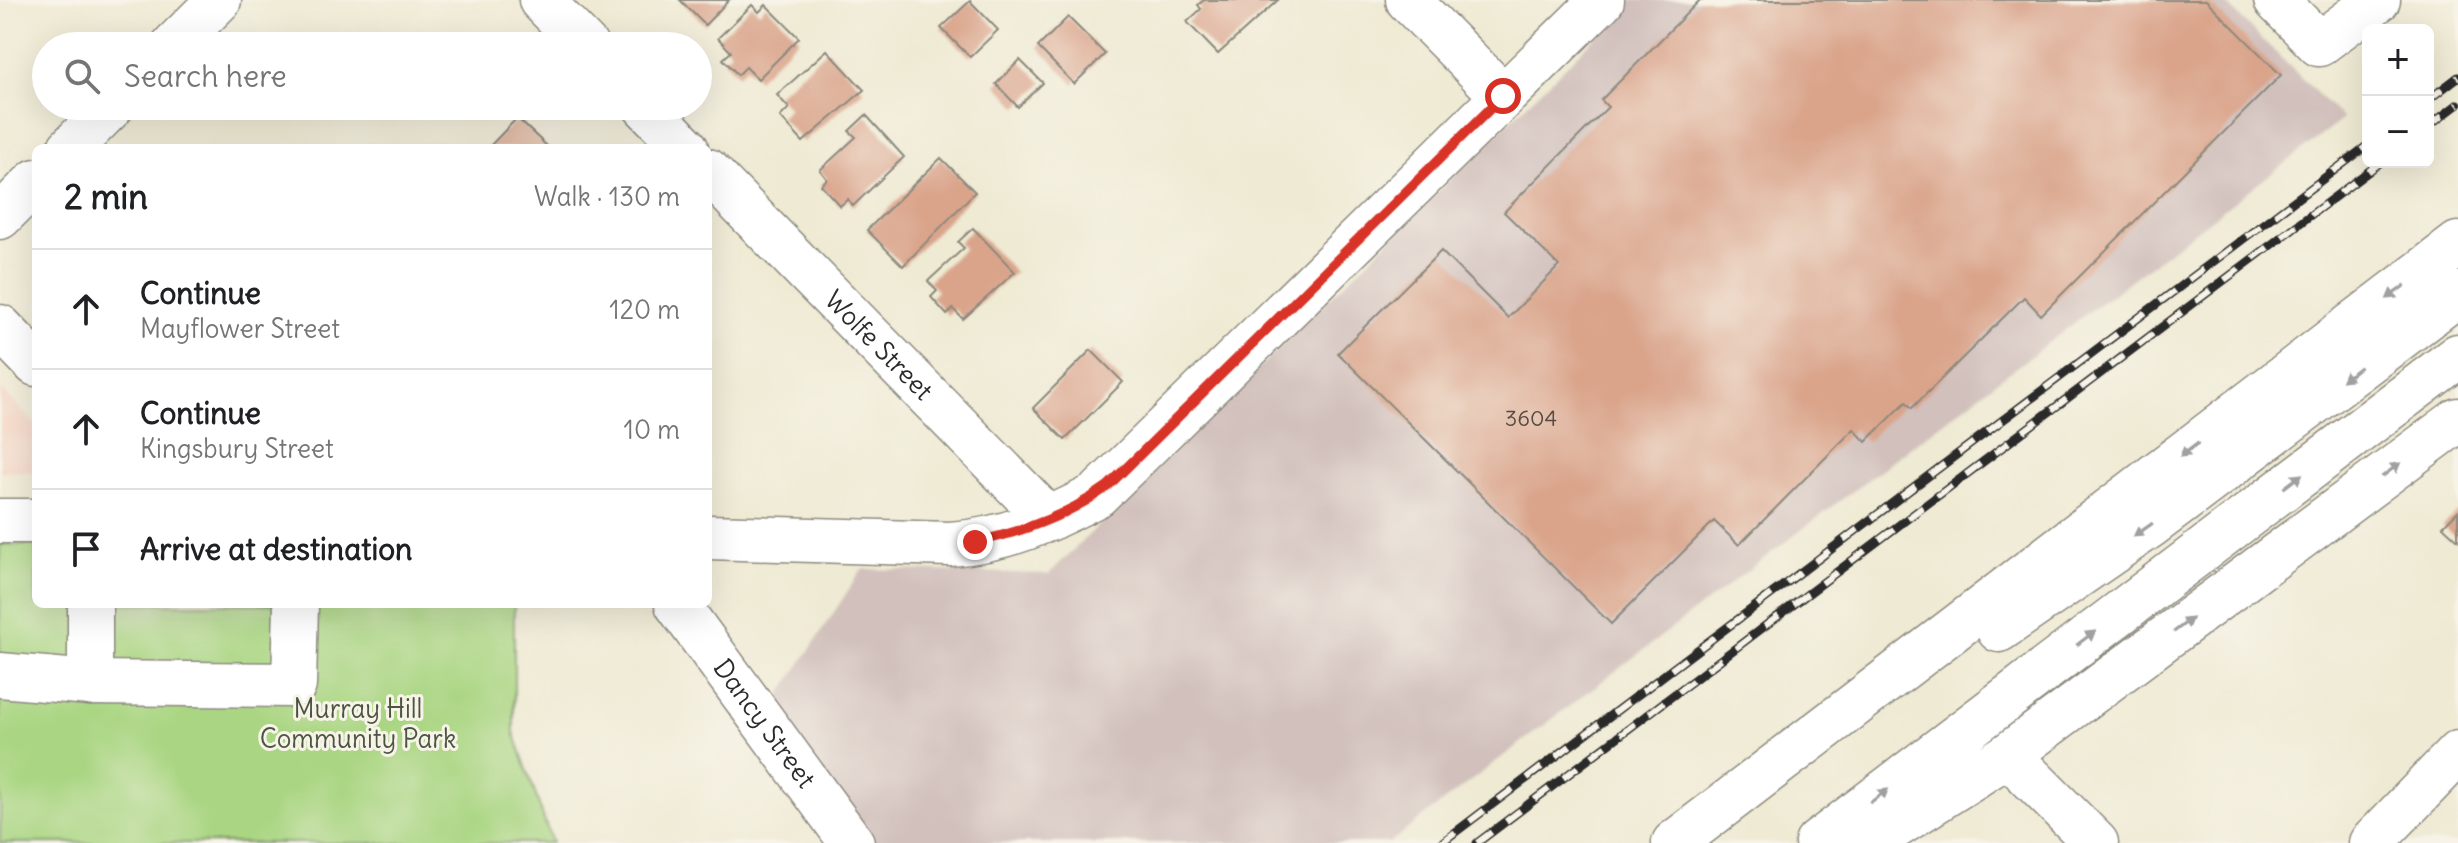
<!DOCTYPE html>
<meta charset="utf-8">
<style>
:root{--surface:#fff;--page:#f2f2f2;--text:#202124;--muted:#757577;--line:#e0e0e0}
body{margin:0;font-family:Delius,sans-serif;background:var(--page);color:var(--text)}
.controls{position:absolute;right:24px;top:24px;display:grid;overflow:hidden;border-radius:12px;box-shadow:0 8px 32px #0002}
.controls button{width:72px;height:72px;display:grid;place-items:center;padding:0;border:0;border-bottom:2px solid var(--line);background:var(--surface);color:var(--text);font:40px sans-serif}
.stop{position:absolute;width:24px;height:24px;margin:-18px;border:6px solid #d93025;border-radius:50%;background:#fff}
.stop.end{background:#d93025;border-color:#fff;box-shadow:0 2px 8px #0008}
.list{margin:0;padding:0;list-style:none}
h2{display:flex;justify-content:space-between;align-items:center;height:104px;margin:0;padding:0 32px;font-size:34px}
h2 small{font-size:26px;font-weight:400;color:var(--muted)}
.list li{display:grid;grid-template-columns:52px 1fr auto;gap:24px;align-items:center;box-sizing:border-box;height:120px;padding:0 32px;border-top:2px solid var(--line)}
.list b{display:block;font-size:30px;white-space:nowrap}
.list p{margin:0;font-size:26px;white-space:nowrap;color:var(--muted)}
.list em{font-size:26px;font-style:normal;color:var(--muted)}
.icon{flex:none;width:44px;height:44px;fill:none;stroke:currentColor;stroke-width:2;stroke-linecap:round;stroke-linejoin:round}
.map{position:relative;flex:none;width:2458px;height:843px;overflow:hidden}
.search{position:absolute;background:var(--surface);box-shadow:0 8px 32px #0002;left:32px;top:32px;width:680px;height:88px;display:flex;align-items:center;gap:20px;box-sizing:border-box;padding:0 28px;border-radius:44px;color:var(--muted);font-size:30px}
.panel{position:absolute;background:var(--surface);box-shadow:0 8px 32px #0002;left:32px;top:144px;width:680px;height:464px;border-radius:12px}
.map>svg:first-child{display:block}
</style>
<div class="map">
<svg width="2458" height="843" viewBox="0 0 2458 843">
<rect width="100%" height="100%" fill="#f7f3e8"/>
<filter id="ink" filterUnits="userSpaceOnUse"><feTurbulence type="fractalNoise" baseFrequency=".0125" numOctaves="2"/><feDisplacementMap in="SourceGraphic" scale="16" xChannelSelector="R" yChannelSelector="G"/><feConvolveMatrix kernelMatrix="1 2 1 2 8 2 1 2 1" color-interpolation-filters="sRGB"/></filter>
<filter id="wash" filterUnits="userSpaceOnUse"><feTurbulence type="fractalNoise" baseFrequency=".006" numOctaves="4" result="noise"/><feDisplacementMap in="SourceGraphic" scale="32" xChannelSelector="R" yChannelSelector="G"/><feGaussianBlur stdDeviation="1.8" result="paint"/><feColorMatrix in="noise" values="0 0 0 0 0 0 0 0 0 0 0 0 0 0 0 0 0 1.4 0 .05"/><feComposite in="paint" operator="in"/></filter>
<g filter="url(#wash)">
<rect width="100%" height="100%" fill="#efead3"/>
<path fill="#f5d3c1" d="M0,388l36,37v47l-36,-1z"/>
<path fill="#d1c0bc" d="M1633,0h589l121,119 -954,724h-518l-99,-135 90,-139 187,5z"/>
<path fill="#aad683" stroke="#6a8057" stroke-width="2" d="M0,544l36,1v59h478v128l38,111h-552z"/>
<g id="blocks">
<path fill="#daa48b" d="M680,0h49l-24,25z
M1204,0h74l-60,54 -31,-32 14,-13 -3,-4z
M1700,0h506l75,75 -240,240 -17,-18 -112,111 -6,-6 -40,40 -12,-13 -115,116 -25,-24 -103,103 -273,-271 103,-102 67,67 51,-52 -55,-54 104,-105 -7,-7z
M970,1l28,29 -28,27 -29,-29z
M752,5l7,7 7,-7 33,33 -41,41 -12,-12 -8,8 -15,-16 8,-7 -13,-14z
M1068,17l37,37 -31,30 -36,-37z
M827,50l37,40 -61,52 -23,-25 9,-9 -12,-13z
M1020,60l23,23 -25,24 -22,-23z
M866,115l38,42 -51,49 -5,-7 -8,7 -19,-21 6,-6 -7,-9 36,-33 -7,-6z
M517,118l32,30h-61z
M941,158l34,34 -72,74 -36,-36z
M973,228l42,44 -52,47 -10,-10 -6,6 -16,-18 6,-6 -9,-10 36,-33 -6,-6z
M1091,350l32,32 -58,58 -32,-32z
M2458,511v29l-15,-14z"/>
</g>
</g>
<g filter="url(#ink)">
<use href="#blocks" fill-opacity="0" stroke="#8d8a7f" stroke-width="2"/>
<g fill="none" stroke-linecap="round" stroke-linejoin="round">
<defs>
<g id="minor">
<path d="M541,0l45,46"/>
<path d="M1408,0l95,96"/>
<path d="M2276,0l43,44 59,-44"/>
<path d="M173,46l46,-46"/>
<path d="M645,106l41,42"/>
<path d="M70,148l42,-42"/>
<path id="s1" d="M708,171l341,348"/>
<path d="M0,217l36,-36"/>
<path d="M0,327l36,37"/>
<path d="M0,521h36"/>
<path d="M708,537l242,7c57,-4 97,-23 147,-49l505,-495"/>
<path d="M90,604v79"/>
<path id="s2" d="M677,604l175,239"/>
<path d="M0,675l90,8 204,2 2,-81"/>
<path d="M2008,755l88,88"/>
<path d="M2371,843l87,-90"/>
</g>
<path id="highway" d="M1999,630l151,-104 308,-232
M1674,843l784,-599
M1817,843l641,-487
M1869,843l139,-88 450,-335"/>
</defs>
<use href="#minor" stroke="#8d8a7f" stroke-width="47"/>
<use href="#highway" stroke="#8d8a7f" stroke-width="47"/>
<use href="#minor" stroke="#fff" stroke-width="44"/>
<use href="#highway" stroke="#fff" stroke-width="44"/>
<defs>
<path id="rail" d="M2428,100l30,-23
M2428,127l30,-23
M1441,843l927,-698
M1477,843l904,-681"/>
</defs>
<use href="#rail" stroke="#2b2b2b" stroke-width="9"/>
<use href="#rail" stroke="#f7f3e8" stroke-width="6" stroke-dasharray="18" stroke-linecap="butt"/>
</g>
<defs><path id="oneway-solid" d="M-6-.8H1V-3.2L6.5 0L1 3.2V.8H-6Z" transform="scale(2)"/></defs>
<g fill="#a0a0a0">
<use href="#oneway-solid" transform="translate(2396 292) rotate(143)"/>
<use href="#oneway-solid" transform="translate(2351 374) rotate(143)"/>
<use href="#oneway-solid" transform="translate(2189 450) rotate(143)"/>
<use href="#oneway-solid" transform="translate(2391 470) rotate(-37)"/>
<use href="#oneway-solid" transform="translate(2293 481) rotate(-37)"/>
<use href="#oneway-solid" transform="translate(2143 530) rotate(145)"/>
<use href="#oneway-solid" transform="translate(2183 625) rotate(-37)"/>
<use href="#oneway-solid" transform="translate(2086 638) rotate(-37)"/>
<use href="#oneway-solid" transform="translate(1879 796) rotate(-37)"/>
</g>
</g>
<g fill="none" stroke-linecap="round" stroke-linejoin="round" filter="url(#ink)">
<path stroke="#d93025" stroke-width="10" d="M975,542c47,-10 94,-27 133,-56l395,-390"/>
</g>
<g text-anchor="middle" stroke-width="6" stroke-linejoin="round" paint-order="stroke">
<g font-size="22" fill="#574943">
<text x="1531" y="426">3604</text>
</g>
<g font-size="26" fill="#2b2b2b" stroke="#f7f3e8">
<text dy="9" stroke="none"><textPath href="#s1" startOffset="244">Wolfe Street</textPath></text>
<text dy="9" stroke="none"><textPath href="#s2" startOffset="148">Dancy Street</textPath></text>
</g>
<g font-size="26" fill="#4b5641" stroke="#f7f3e8">
<text x="358" y="718">Murray Hill<tspan x="358" dy="30">Community Park</tspan></text>
</g>
</g>
</svg>
<div class="controls">
<button>+</button>
<button>−</button>
</div>
<div class="stop" style="left:1503px;top:96px"></div>
<div class="stop end" style="left:975px;top:542px"></div>
<div class="search"><svg class="icon" aria-label="search" viewBox="0 0 24 24"><circle cx="10" cy="10" r="6"/><path d="M15 15l6 6"/></svg>Search here</div>
<section class="panel">
<h2>2 min<small>Walk · 130 m</small></h2>
<ul class="list">
<li><svg class="icon" aria-label="ahead" viewBox="0 0 24 24"><path d="M12 20V5M6 11l6-6 6 6"/></svg><div><b>Continue</b><p>Mayflower Street</p></div><em>120 m</em></li>
<li><svg class="icon" aria-label="ahead" viewBox="0 0 24 24"><path d="M12 20V5M6 11l6-6 6 6"/></svg><div><b>Continue</b><p>Kingsbury Street</p></div><em>10 m</em></li>
<li><svg class="icon" aria-label="arrive" viewBox="0 0 24 24"><path d="M6 21V4h12l-3 4 3 4H6"/></svg><div><b>Arrive at destination</b></div></li>
</ul>
</section>
</div>
